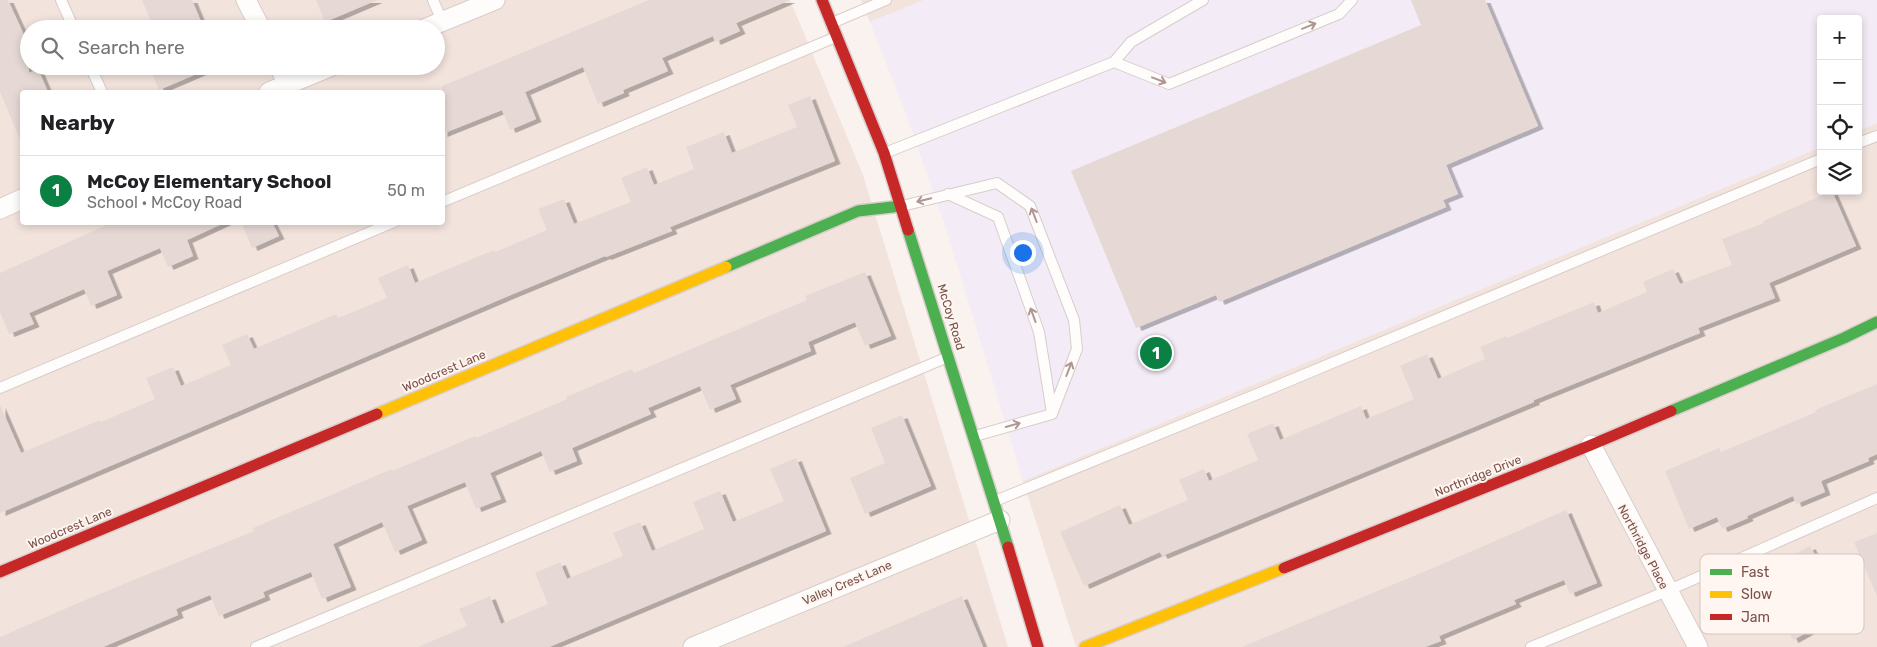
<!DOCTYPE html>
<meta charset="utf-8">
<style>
:root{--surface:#fff;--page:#f6f6f6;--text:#202124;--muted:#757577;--line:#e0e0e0;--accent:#0b8043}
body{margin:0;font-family:Rubik,sans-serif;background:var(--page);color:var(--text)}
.controls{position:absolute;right:15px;top:15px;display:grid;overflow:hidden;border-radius:5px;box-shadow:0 2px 8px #0003}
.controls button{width:45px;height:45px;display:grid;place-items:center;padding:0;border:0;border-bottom:1px solid var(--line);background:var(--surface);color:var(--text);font:25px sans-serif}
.you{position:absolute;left:1022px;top:252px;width:18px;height:18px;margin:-12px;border:4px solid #fff;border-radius:50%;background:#1a73e8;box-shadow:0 0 0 8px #1a73e833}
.badge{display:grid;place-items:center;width:32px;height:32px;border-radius:50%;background:var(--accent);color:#fff;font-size:16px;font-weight:700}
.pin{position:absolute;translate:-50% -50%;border:2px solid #fff;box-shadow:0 1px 5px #0006}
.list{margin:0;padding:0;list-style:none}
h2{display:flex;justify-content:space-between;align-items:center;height:65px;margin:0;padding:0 20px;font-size:21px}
h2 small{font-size:16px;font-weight:400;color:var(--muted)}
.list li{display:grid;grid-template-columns:32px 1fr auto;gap:15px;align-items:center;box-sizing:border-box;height:70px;padding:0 20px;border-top:1px solid var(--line)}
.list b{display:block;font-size:19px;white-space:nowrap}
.list p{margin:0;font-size:16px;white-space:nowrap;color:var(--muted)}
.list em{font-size:16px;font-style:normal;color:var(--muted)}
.icon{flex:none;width:28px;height:28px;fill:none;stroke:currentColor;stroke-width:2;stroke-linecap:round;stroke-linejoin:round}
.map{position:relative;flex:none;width:1877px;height:647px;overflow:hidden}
.search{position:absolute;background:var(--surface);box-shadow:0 2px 8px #0003;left:20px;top:20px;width:425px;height:55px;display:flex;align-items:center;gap:12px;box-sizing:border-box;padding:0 18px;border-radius:28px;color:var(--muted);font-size:19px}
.panel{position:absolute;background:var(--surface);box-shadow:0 2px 8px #0003;left:20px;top:90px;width:425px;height:135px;border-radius:5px}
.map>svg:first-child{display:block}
</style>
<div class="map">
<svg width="1877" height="647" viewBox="0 0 1877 647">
<defs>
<filter id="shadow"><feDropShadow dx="5.5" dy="3" stdDeviation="0" flood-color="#0004"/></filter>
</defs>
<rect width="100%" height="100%" fill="#f9f2ee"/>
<path fill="#f2e3dc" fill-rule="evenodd" d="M0,0h790l73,175 145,472h-1008zM29,29h407v37h-407zM22,92h420v130h-420z
M861,0h63l-54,22z
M1877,123v524h-801l-53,-166 798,-334v44h37v-60z"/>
<path fill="#f3ebf5" d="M924,0h953v123l-19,8v-112h-37v128l-798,334 -78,-256 -39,-111 -36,-92z"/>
<path fill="#e6d9d5" filter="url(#shadow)" d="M0,0h8l21,46v27l9,-4 10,23h-26v52l-22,-52z
M142,0h50l12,29h-50z
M316,0h61l-52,22z
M649,0h141l-54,23 4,8 -25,11 -2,-6 -51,22 6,13 -45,19 1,3 -26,11 -15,-37 -58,25 11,27 -26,11 -8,-20 -60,24v-48z
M1411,0h74l53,126 -92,39 12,29 -15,6 3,7 -227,95 -3,-7 -80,33 -65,-157 350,-146z
M149,66h66l-56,24z
M810,96l25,65 -165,66 2,4 -66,26 -1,-1 -92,38 -513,219v-108l21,48 79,-33 1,2 54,-23 -9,-21 27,-11 8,19 50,-21 -9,-20 25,-11 7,15 82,-35 2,4 49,-20 -9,-20 30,-13 7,18 79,-33 1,2 52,-22 -9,-21 26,-10 10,25 57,-22 -10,-24 26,-11 7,18 40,-16 -8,-22 38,-15 8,21 65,-26 -9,-22z
M1832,191l24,55 -87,37 6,15 -77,30 2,5 -166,67v2l-53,22 -319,132 -2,-4 -76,34 -24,-54 60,-27 9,20 59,-25 -9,-20 25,-11 5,12 49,-21 -11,-26 26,-11 7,17 81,-34 5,13 48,-20 -14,-33 27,-12 11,25 47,-20 -5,-12 26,-11 1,2 87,-36 4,11 49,-21 -4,-10 30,-13 7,15 52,-19 -10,-26 42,-16 -1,-2z
M113,222h113l-39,18 6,16 -25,11 -8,-19 -53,23 10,24 -26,11 -7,-17 -55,24 5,11 -25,10 -9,-22v-39z
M241,222h31l7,14 -27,12z
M865,272l26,64 -26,10 -10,-24 -47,20 3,9 -81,34 6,14 -26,11 -10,-24 -52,22 3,6 -79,34 5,13 -27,11 -9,-21 -51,22 11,26 -25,10 -11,-27 -58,24 15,34 -27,12 -13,-30 -49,22 18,43 -29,12 -11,-27 -48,20 2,5 -46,19 -9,-21 -34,14 2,6 -75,32h-103v-10l92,-40 162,-66 -1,-3 139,-59v2l83,-35 1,2 91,-39 -1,-2 66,-28 2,4 173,-73 -2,-4z
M1877,384v70l-9,4 1,3 -48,20 4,11 -29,12 -3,-8 -46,20 1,2 -26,11 -5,-12 -28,12 -24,-58 54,-23 2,4 95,-40 -1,-2z
M902,415l29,71 -66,28 -15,-36 35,-15 -14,-35z
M796,458l30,73 -277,116h-131l49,-21 -8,-17 31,-13 11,28 47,-20 -13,-31 25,-11 7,17 56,-23 -10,-23 27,-11 12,29 52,-22 -11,-27 27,-11 13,31 51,-21 -14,-32z
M1566,510l31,73 -27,11 -6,-14 -50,20 2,4 -77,32 2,5 -16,6h-183l191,-79z
M1877,533v63l-23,-54z
M1810,546l13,24 -12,6 22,42 -40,22 -36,-65z
M962,596l21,51h-140z"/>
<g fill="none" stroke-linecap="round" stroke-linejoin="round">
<defs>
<path id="lane" d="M61,0l13,29
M433,0l9,21
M832,23l54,-23
M1114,62l55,22 170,-70 13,-14
M90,66l12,26
M1858,143l19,-7
M885,153l229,-91 17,-20 72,-42
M948,194l50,23 41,115 13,81
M442,202l394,-165
M902,206l95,-23 33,23 44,114 3,29 -25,65
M0,388l394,-166
M975,436l77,-22
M995,501l277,-113 549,-229
M256,647l692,-290
M1531,647l136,-56 210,-93"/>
<path id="street" d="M246,0l15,29
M424,29l71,-29
M279,66l9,18
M269,92l63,-26
M0,209l22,-10
M1591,445l107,202
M693,647l307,-127"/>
<path id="fast" d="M908,230l100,317
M726,267l132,-56 43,-5
M1671,411l173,-73 33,-16"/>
<path id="slow" d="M377,414l349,-147
M1085,647l199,-79"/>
<path id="jam" d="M822,0l62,153 24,77
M1008,547l30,100
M1284,568l307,-123 80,-34
M0,572l377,-158"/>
</defs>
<use href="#lane" stroke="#d8cdca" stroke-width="12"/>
<use href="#street" stroke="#d8cdca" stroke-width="21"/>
<use href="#fast" stroke="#dacecc" stroke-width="14"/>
<use href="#slow" stroke="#dacecc" stroke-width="14"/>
<use href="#jam" stroke="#dacecc" stroke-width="14"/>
<use href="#lane" stroke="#fefdfc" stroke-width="10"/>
<use href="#street" stroke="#fefdfc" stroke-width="19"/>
<use href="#fast" stroke="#4caf50" stroke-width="11"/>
<use href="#slow" stroke="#ffc107" stroke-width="11"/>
<use href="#jam" stroke="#c62828" stroke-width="11"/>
</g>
<defs><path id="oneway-shaft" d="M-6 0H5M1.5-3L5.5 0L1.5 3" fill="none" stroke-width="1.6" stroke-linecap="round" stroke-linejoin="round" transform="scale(1.25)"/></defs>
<g stroke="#af9692">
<use href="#oneway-shaft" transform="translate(1309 26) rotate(-22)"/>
<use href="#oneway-shaft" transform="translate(1159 80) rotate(21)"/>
<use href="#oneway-shaft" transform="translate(924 200) rotate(166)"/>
<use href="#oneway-shaft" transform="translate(1034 215) rotate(-111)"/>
<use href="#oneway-shaft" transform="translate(1033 315) rotate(-110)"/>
<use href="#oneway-shaft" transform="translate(1069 369) rotate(-69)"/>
<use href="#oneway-shaft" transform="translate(1013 425) rotate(-16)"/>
</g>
<g text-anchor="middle" stroke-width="4" stroke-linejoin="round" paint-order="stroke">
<g font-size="12" fill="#7a514b" stroke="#fff6f1">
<text transform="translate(951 317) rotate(73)" y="4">McCoy Road</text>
<text transform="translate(444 371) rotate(-23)" y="4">Woodcrest Lane</text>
<text transform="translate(1478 476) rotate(-22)" y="4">Northridge Drive</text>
<text transform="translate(70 528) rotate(-23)" y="4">Woodcrest Lane</text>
<text transform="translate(1643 547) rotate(62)" y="4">Northridge Place</text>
<text transform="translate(847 583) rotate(-23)" y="4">Valley Crest Lane</text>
</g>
</g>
<rect x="1700" y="554" width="164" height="80" rx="8" fill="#fff6f1" stroke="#d7c4bf" stroke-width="1"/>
<rect x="1710" y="569" width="22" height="6" fill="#4caf50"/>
<rect x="1710" y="591" width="22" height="7" fill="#ffc107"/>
<rect x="1710" y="614" width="22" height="6" fill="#c62828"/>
<g font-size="14" fill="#7a514b">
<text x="1741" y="577">Fast</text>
<text x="1741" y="599">Slow</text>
<text x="1741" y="622">Jam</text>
</g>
</svg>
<div class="controls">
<button>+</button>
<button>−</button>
<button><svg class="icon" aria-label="locate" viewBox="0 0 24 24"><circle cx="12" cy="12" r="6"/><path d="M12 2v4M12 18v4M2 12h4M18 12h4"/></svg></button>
<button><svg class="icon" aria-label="layers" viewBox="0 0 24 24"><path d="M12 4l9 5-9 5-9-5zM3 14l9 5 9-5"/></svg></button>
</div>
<div class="you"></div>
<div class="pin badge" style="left:1156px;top:353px">1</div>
<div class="search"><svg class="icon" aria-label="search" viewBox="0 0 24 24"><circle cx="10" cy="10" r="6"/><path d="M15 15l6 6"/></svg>Search here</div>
<section class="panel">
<h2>Nearby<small></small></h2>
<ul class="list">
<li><span class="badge">1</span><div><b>McCoy Elementary School</b><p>School · McCoy Road</p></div><em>50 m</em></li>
</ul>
</section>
</div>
